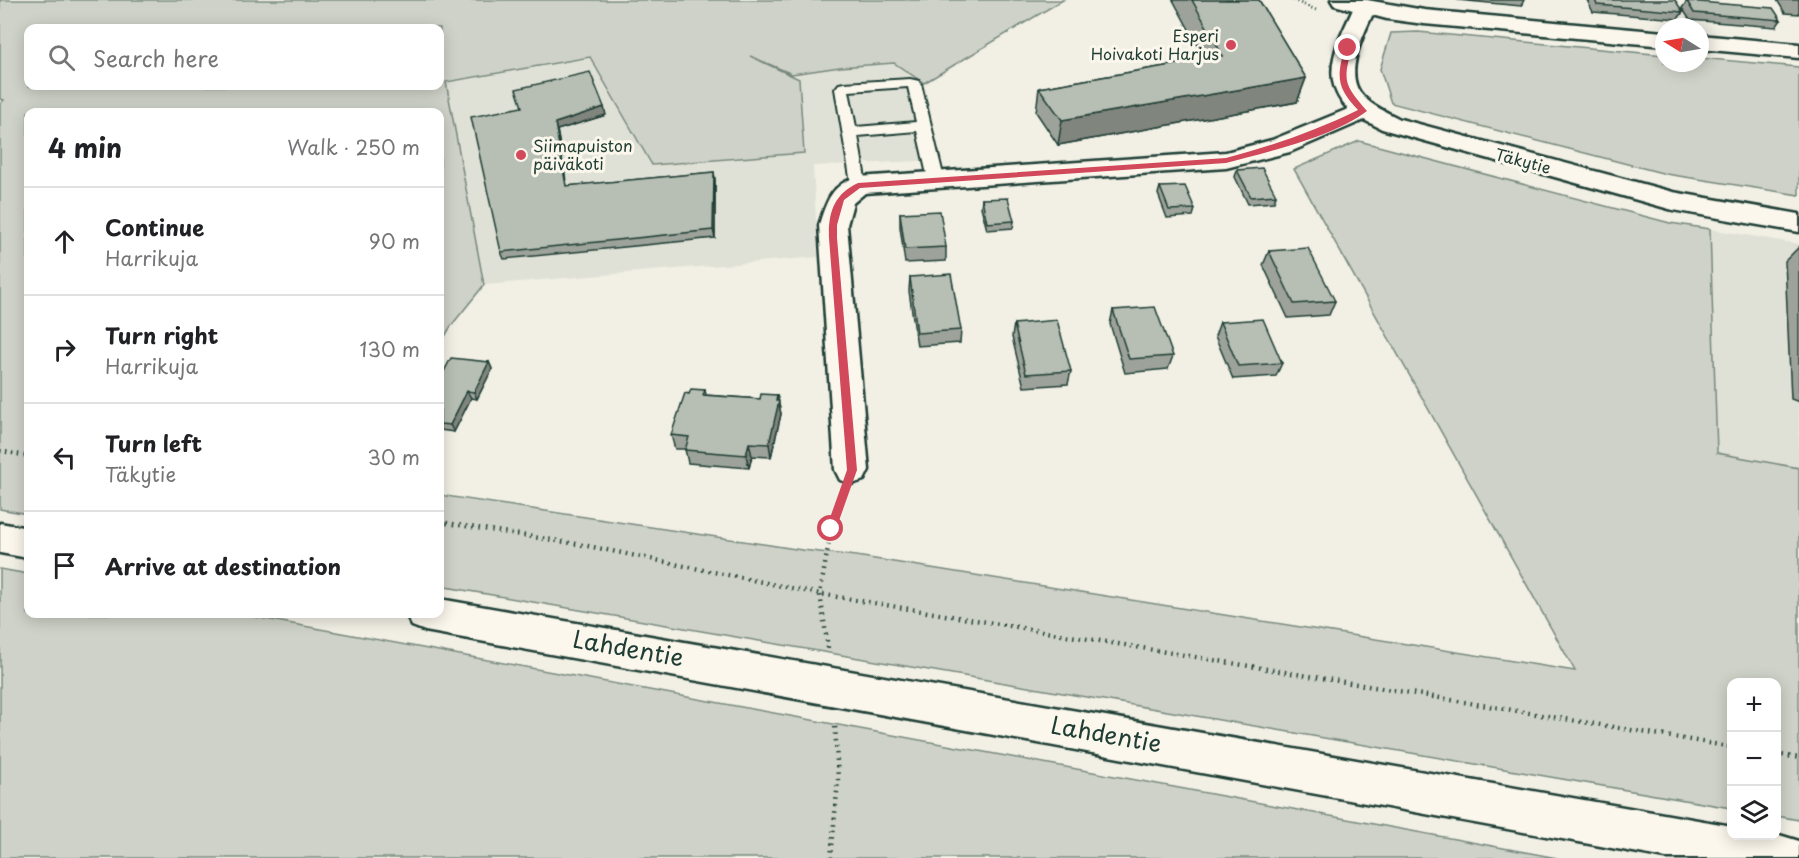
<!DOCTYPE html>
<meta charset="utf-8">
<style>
:root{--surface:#fff;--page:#f2f2f2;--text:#202124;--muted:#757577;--line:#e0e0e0}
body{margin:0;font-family:"Playpen Sans",sans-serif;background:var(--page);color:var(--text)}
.controls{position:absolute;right:18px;bottom:18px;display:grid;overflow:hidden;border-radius:12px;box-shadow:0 3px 15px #0003}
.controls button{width:54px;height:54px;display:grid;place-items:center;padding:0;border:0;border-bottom:2px solid var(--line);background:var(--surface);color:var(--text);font:30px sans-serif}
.compass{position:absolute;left:1655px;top:18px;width:54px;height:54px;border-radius:50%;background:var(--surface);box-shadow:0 3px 15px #0003;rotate:281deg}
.stop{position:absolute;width:18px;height:18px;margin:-14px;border:4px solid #d1495b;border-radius:50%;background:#fff}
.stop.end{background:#d1495b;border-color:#fff;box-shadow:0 2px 6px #0008}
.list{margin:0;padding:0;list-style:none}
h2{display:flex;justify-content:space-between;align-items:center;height:78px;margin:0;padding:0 24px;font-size:26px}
h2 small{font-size:20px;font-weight:400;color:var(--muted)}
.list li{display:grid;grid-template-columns:39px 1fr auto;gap:18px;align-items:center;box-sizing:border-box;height:108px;padding:0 24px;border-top:2px solid var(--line)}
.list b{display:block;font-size:22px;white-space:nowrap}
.list p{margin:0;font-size:20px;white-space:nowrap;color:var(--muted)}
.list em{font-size:20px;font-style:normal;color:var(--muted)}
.icon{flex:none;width:33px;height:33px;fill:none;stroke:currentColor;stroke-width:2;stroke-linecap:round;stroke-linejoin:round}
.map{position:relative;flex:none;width:1799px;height:858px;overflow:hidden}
.search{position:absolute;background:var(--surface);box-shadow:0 3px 15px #0003;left:24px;top:24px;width:420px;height:66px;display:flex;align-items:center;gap:15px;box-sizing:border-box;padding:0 21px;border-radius:12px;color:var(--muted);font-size:22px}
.panel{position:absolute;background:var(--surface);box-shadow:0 3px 15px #0003;left:24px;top:108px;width:420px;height:510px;border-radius:12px}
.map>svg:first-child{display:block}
</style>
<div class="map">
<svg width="1799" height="858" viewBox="0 0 1799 858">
<rect width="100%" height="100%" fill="#f2f0e5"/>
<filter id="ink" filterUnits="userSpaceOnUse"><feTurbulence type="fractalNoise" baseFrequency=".0167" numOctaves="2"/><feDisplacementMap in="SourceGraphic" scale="12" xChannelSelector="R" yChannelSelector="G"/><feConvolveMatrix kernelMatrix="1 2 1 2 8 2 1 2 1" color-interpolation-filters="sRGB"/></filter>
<g filter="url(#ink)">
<path fill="#e0e1d6" d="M706,37l86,37 48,-7 54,-4 30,20 17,77 -128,6 5,91 -334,28 -38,-203z
M1710,229l89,15v224l-82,-15z"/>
<path fill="#cfd2c8" stroke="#77887e" stroke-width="1.5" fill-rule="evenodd" d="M0,0h1063l-139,83 -30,-20 -54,4 -48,7 -42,-18 49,23 5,74 -152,12 -62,-108 -144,25 38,203 -33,41 -11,19v-233h-412v402l-28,-5v-405l4,-4 -4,-1zM28,28h412v58h-412z
M1418,32l246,23v8h36v-5l99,9v128l-133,-21 -275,-71 -11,-34 11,-36z
M1359,141l311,82 40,6 7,224 82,15v352l-22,-4 -1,-134h-44l-1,126 -1291,-222v-91l362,55 54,6 719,115 -281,-502z
M0,569l28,5v40h211l1318,244h-1557z"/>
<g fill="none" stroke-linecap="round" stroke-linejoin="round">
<defs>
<path id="lane" d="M910,79l9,2 2,3 23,95 -8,5 -8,-5 -11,-48 -59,5 8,49 -8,5 -6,-1 -17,-100 4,-5 5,-1zM908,87l8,35 -60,5 -7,-36z"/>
<path id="street" d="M1365,0l8,2 3,5c-10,23 -35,67 -13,89 10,11 24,16 37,23l273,73 126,22v18l-126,-22 -291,-81 -18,-9 -74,32 -64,16 -361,25 -12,10 -6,22 22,245 -5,10 -12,4 -12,-4 -5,-10 -16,-245c7,-23 13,-42 39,-48l368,-25 46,-12 76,-31c-31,-31 -9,-69 6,-102l3,-5z"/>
<path id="secondary" d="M1331,0h36l57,10 240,22v14l-240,-22 -37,-5 -53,-14z
M1700,35l99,9v14l-99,-9z
M0,523l28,5v30l-28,-5z
M440,599l1292,227v10l44,-2 23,7v17h-133l-1241,-227 -13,-5 -6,-12h34z"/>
</defs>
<use href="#lane" stroke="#1f3d34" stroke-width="4"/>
<use href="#street" stroke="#1f3d34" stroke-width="5"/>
<use href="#secondary" stroke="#1f3d34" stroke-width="5"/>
<path stroke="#1f3d34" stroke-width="3" stroke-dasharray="1 3" stroke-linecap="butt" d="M1293,0l23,10"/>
<path stroke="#1f3d34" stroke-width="4" stroke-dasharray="1.5 4.5" stroke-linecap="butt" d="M0,451l28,5
M841,503l1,-3"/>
<path stroke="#1f3d34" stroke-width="4.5" stroke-dasharray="1.5 5" stroke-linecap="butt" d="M440,522l143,23 237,49 912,153
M828,648l-8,-54 11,-65 11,-28
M1776,754l23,4
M831,858l7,-78 -3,-56"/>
<use href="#lane" fill="#fbf7ec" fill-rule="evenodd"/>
<use href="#street" fill="#fbf7ec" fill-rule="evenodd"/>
<use href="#secondary" fill="#fbf7ec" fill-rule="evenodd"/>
</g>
<path fill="#9da39a" stroke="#1f3d34" stroke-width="1.5" d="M1173,0h86l47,78 -9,24 -239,43 -22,-33 3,-24 166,-29z
M1457,0h67l-3,6z
M1587,0h8l88,12 -5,7 -85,-7z
M1777,0h22v14l-14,-1z
M1687,1l94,19 -5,7 -86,-7 -8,-12z
M522,107l84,8 -49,15 10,56 147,-14 1,8v58l-211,21 -3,-7z
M1237,170l39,25 -2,7 -26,2 -13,-27z
M1160,187l35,22 -2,7 -26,2 -9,-24z
M982,199l32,22 -1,7 -26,2 -6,-23z
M900,213l46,34v14l-41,2 -5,-36z
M1799,247v155l-8,-3 -6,-138z
M1269,251l66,50 -6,14 -41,3 -25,-53z
M910,277l51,53 -1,13 -43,3 -8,-55z
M1113,310l60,46 -5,13 -43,4 -15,-49z
M1220,322l62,41 -6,13 -43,3 -18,-43z
M1014,324l57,47 -3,13 -44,3 -12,-50z
M489,362l3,7 -15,30 -6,-1 -17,34 -14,-2v-51z
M705,390l1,5 54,4 17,-4 4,19 -10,43 -19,-1 -3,12 -61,-5 -3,-14h-10l-4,-14 18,-41z"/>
<path fill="#80857d" stroke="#1f3d34" stroke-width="1.5" d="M1306,78l-9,24 -239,43 4,-25z
M604,107l2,8 -49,15 11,63 -2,-7 -11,-63z
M714,172l1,8v58l-2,-8z
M489,362l3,7 -15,30 -3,-7z
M467,391l4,7 -17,34 -4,-7z
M777,395l4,19 -10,43 -2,-13z
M749,443l3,13 -3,12 -3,-13z"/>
<path fill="#b7beb3" stroke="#1f3d34" stroke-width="1.5" d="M1192,0h67l47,78 -244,42 -23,-32 184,-32z
M1595,0h80l8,12 -86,-7z
M1687,1l86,7 8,12 -87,-7z
M590,72l14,35 -49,16 11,63 148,-14 -1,58 -212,22 -30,-135 51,-10 -6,-18z
M1262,168l14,27 -25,2 -14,-27z
M1185,186l10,23 -26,1 -9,-23z
M1008,198l6,23 -27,2 -5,-24z
M940,211l6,36 -41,2 -5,-36z
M1308,248l27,53 -41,3 -25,-53z
M951,274l10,56 -44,3 -7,-56z
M1155,307l18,49 -44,3 -16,-49z
M1263,319l19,44 -44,3 -18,-44z
M1057,320l14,51 -45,3 -12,-50z
M451,358l38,4 -15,30 -7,-1 -17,34 -10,-1v-45z
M691,389l14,1 -2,5 57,4 1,-5 16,1 -1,6h3l-10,43 -20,-1 -3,12 -61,-5 4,-13 -18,-2 14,-42 4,1z"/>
</g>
<path fill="#d1495b" d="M1348,46l4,2c-10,34 -7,37 15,63 -34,26 -100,41 -141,52l-366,25 -16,12 -7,25v13l20,232 -21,59 -1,3h-8l-1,-3 21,-59 -18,-232c-1,-25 5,-44 29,-55l368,-25c46,-12 89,-27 132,-48 -21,-22 -22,-33 -13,-62z"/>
<g fill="#d1495b" stroke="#fbf7ec" stroke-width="2">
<circle cx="1231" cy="45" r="6"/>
<circle cx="521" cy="155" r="6"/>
</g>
<g text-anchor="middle" stroke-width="6" stroke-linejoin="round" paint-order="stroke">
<g font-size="16" fill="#1f3d34" stroke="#fbf7ec" text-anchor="end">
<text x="1219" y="42">Esperi<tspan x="1219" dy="18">Hoivakoti Harjus</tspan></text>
<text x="533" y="152" text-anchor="start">Siimapuiston<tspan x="533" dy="18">päiväkoti</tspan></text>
</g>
<g font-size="16" fill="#1f3d34" stroke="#fbf7ec">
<text transform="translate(1523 161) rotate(15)" y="6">Täkytie</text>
</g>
<g font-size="24" fill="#1f3d34" stroke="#fbf7ec">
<text transform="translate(628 649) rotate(10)" y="8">Lahdentie</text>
<text transform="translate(1106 735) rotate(10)" y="8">Lahdentie</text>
</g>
</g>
</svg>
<div class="controls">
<button>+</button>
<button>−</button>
<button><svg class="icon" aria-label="layers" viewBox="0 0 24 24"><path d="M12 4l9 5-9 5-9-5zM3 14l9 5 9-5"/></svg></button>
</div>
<svg class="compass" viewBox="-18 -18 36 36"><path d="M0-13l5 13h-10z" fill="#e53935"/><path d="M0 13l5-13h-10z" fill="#757577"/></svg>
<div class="stop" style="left:831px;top:529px"></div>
<div class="stop end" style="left:1348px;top:48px"></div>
<div class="search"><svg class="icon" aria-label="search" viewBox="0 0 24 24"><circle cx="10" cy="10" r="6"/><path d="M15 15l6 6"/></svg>Search here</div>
<section class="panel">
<h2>4 min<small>Walk · 250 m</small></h2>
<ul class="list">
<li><svg class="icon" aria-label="ahead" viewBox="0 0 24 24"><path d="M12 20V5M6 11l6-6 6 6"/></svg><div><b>Continue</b><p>Harrikuja</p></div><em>90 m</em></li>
<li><svg class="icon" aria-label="right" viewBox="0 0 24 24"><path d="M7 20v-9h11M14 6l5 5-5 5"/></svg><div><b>Turn right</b><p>Harrikuja</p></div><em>130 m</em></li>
<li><svg class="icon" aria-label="left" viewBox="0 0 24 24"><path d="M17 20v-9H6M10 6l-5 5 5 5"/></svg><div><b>Turn left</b><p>Täkytie</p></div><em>30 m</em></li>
<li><svg class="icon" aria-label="arrive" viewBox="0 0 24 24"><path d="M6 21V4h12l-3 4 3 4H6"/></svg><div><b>Arrive at destination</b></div></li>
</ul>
</section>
</div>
